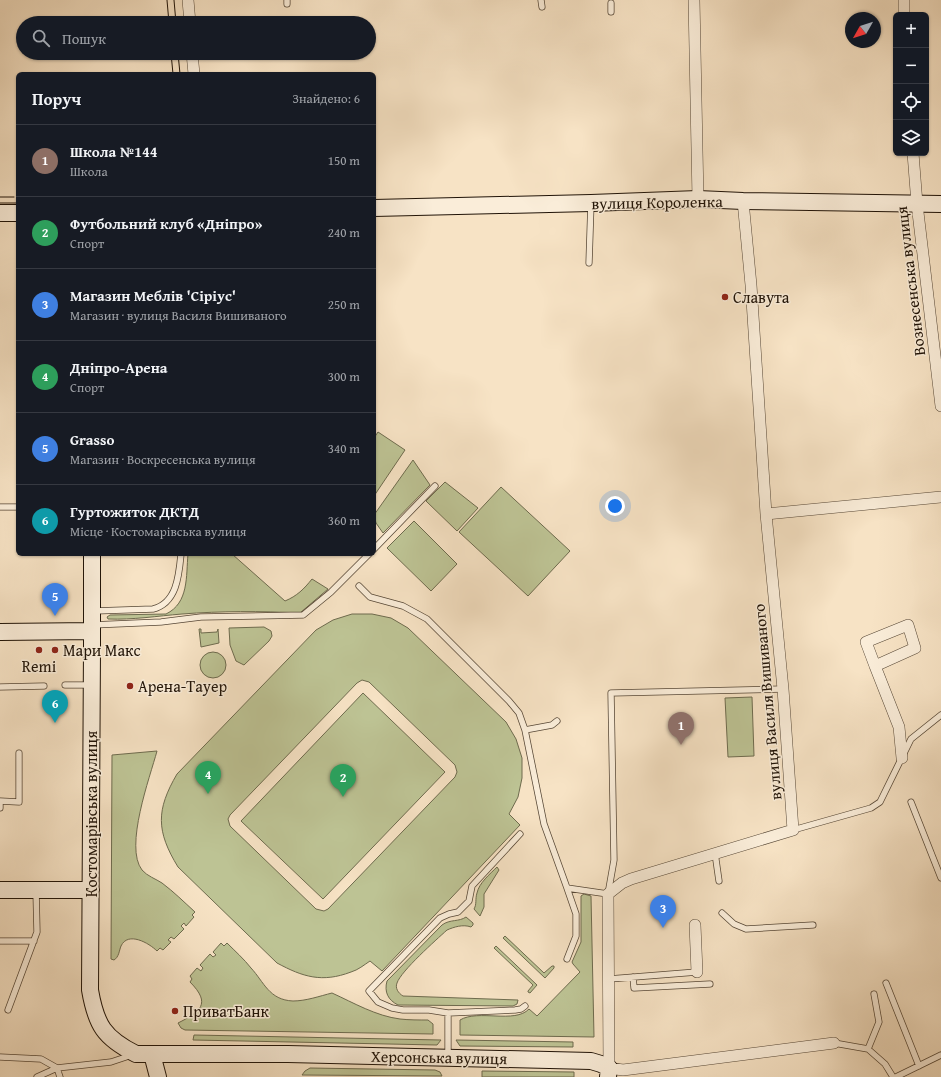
<!DOCTYPE html>
<html lang="uk">
<meta charset="utf-8">
<style>
:root{--surface:#171b24;--page:#242831;--text:#f1f3f6;--muted:#9ea1a6;--line:#363941;--accent:#c59692}
body{margin:0;font-family:"Gentium Book Plus",serif;background:var(--page);color:var(--text)}
.controls{position:absolute;right:12px;top:12px;display:grid;overflow:hidden;border-radius:6px;box-shadow:0 1px 3px #0004}
.controls button{width:36px;height:36px;display:grid;place-items:center;padding:0;border:0;border-bottom:1px solid var(--line);background:var(--surface);color:var(--text);font:20px sans-serif}
.compass{position:absolute;left:845px;top:12px;width:36px;height:36px;border-radius:50%;background:var(--surface);box-shadow:0 1px 3px #0004;rotate:231deg}
.you{position:absolute;left:615px;top:506px;width:14px;height:14px;margin:-10px;border:3px solid #fff;border-radius:50%;background:#1a73e8;box-shadow:0 0 0 6px #1a73e833}
.badge{display:grid;place-items:center;width:26px;height:26px;border-radius:50%;background:var(--accent);color:#fff;font-size:13px;font-weight:700}
.pin{position:absolute;translate:-50% -33px;filter:drop-shadow(0 1px 2px #0008)}
.pin::after{content:'';position:absolute;top:21px;width:14px;height:12px;background:inherit;clip-path:polygon(0 0,100% 0,50% 100%)}
.list{margin:0;padding:0;list-style:none}
h2{display:flex;justify-content:space-between;align-items:center;height:52px;margin:0;padding:0 16px;font-size:17px}
h2 small{font-size:13px;font-weight:400;color:var(--muted)}
.list li{display:grid;grid-template-columns:26px 1fr auto;gap:12px;align-items:center;box-sizing:border-box;height:72px;padding:0 16px;border-top:1px solid var(--line)}
.list b{display:block;font-size:15px;white-space:nowrap}
.list p{margin:0;font-size:13px;white-space:nowrap;color:var(--muted)}
.list em{font-size:13px;font-style:normal;color:var(--muted)}
.icon{flex:none;width:22px;height:22px;fill:none;stroke:currentColor;stroke-width:2;stroke-linecap:round;stroke-linejoin:round}
.map{position:relative;flex:none;width:941px;height:1077px;overflow:hidden}
.search{position:absolute;background:var(--surface);box-shadow:0 1px 3px #0004;left:16px;top:16px;width:360px;height:44px;display:flex;align-items:center;gap:10px;box-sizing:border-box;padding:0 14px;border-radius:22px;color:var(--muted);font-size:15px}
.panel{position:absolute;background:var(--surface);box-shadow:0 1px 3px #0004;left:16px;top:72px;width:360px;height:484px;border-radius:6px}
.map>svg:first-child{display:block}
</style>
<div class="map">
<svg width="941" height="1077" viewBox="0 0 941 1077">
<rect width="100%" height="100%" fill="#f7e3c5"/>
<filter id="stains"><feTurbulence type="fractalNoise" baseFrequency=".005" numOctaves="4"/><feColorMatrix values="0 0 0 0 .2 0 0 0 0 .09 0 0 0 0 .02 0 0 0 .5 -.17"/></filter>
<radialGradient id="worn" r=".72"><stop offset=".6" stop-color="#630" stop-opacity="0"/><stop offset="1" stop-color="#630" stop-opacity=".3"/></radialGradient>
<path fill="#bdc394" stroke="#6e6b4e" fill-rule="evenodd" d="M378,432l27,18 -31,46v-58z
M413,460l17,25 -47,48 -7,-10 -2,-8z
M445,482l33,26 -21,23 -31,-30z
M501,487l69,64 -42,45 -69,-64z
M414,521l43,43 -26,27 -44,-43z
M188,554h44l53,47c12,-5 19,-12 27,-22l16,10 -28,24c-40,-2 -79,-2 -118,1 -25,2 -49,6 -74,5l-1,-2 3,-2 56,-1c23,-11 20,-38 22,-60z
M352,614h20l19,4 17,10 98,94 10,17 6,19v20l-4,19 -9,17 11,11 -138,146 -12,-10c-6,4 -12,9 -19,11 -29,11 -48,5 -74,-9l-99,-96c-22,-36 -22,-57 -1,-93l139,-144 17,-10zM362,680l7,2 86,83 2,7 -2,5 -127,132 -4,2 -8,-2 -86,-83 -2,-7 2,-4 127,-132z
M264,627l7,4 1,5 -3,5 -25,24 -8,-4 -6,-16 -1,-17z
M199,629h2v4l16,-1 1,-3 1,14 -18,4z
M200 665a13 13 0 1 1 26 0a13 13 0 1 1-26 0Z
M363,693l82,79 -122,127 -82,-78z
M752,697l2,59 -26,1 -3,-59z
M157,751c-7,26 -33,96 -15,119 5,6 14,9 20,13 12,9 22,19 33,29l-3,3 2,2 -8,9 -2,-3 -3,3 3,3 -10,10 -3,-2 -3,3 3,2 -8,8 -3,-2 -3,3c-8,-8 -29,-20 -36,-5 -2,5 -2,11 -7,14l-3,-1 1,-204z
M497,867l2,3 -15,24v13l-4,9 -6,-7c3,-5 1,-10 3,-16 2,-10 13,-19 20,-26z
M584,894l7,2 3,141 -134,-2v-15c18,-11 55,4 69,-11l8,7 43,-44 -7,-8 -1,-2 9,-20v-46z
M466,917l7,6v2l-2,2c-8,-3 -17,0 -24,3 -11,10 -46,41 -50,53 -2,5 1,10 6,13l115,4 -1,4 -4,2 -115,-1c-10,-5 -14,-13 -11,-24l55,-56c8,-6 17,-3 24,-8z
M505,936l39,37 8,-7h2v2l-9,10 -42,-40z
M221,943l3,3 3,-3c8,8 17,16 24,25 13,14 18,32 42,33 13,0 27,-5 39,-8 22,10 44,23 68,26 9,1 19,1 28,1l5,4v10l-248,-4 -4,-2 -3,-5c22,-11 34,-19 12,-41l2,-3 -2,-3 7,-8 4,3 2,-3 -3,-3 10,-11 3,3 3,-2 -3,-3z
M496,946l41,39 -7,8 -2,-1v-1l5,-6 -39,-37z
M194,1035l247,5 -4,5 -244,-5z
M456,1040l117,2v5l-113,-1z
M310,1068l125,2 5,2 2,4 -140,-1 3,-4z
M482,1071l92,1v5h-92z"/>
<g fill="none" stroke-linecap="round" stroke-linejoin="round">
<defs>
<path id="lane" d="M287,0v4
M541,0l1,7
M611,3v9
M589,263l2,-60
M0,507h18
M374,549l61,-63
M359,586l11,11 33,9 24,13 82,82 10,12 6,17 19,94 23,64
M94,611l59,-2c24,-6 26,-34 28,-55
M92,625l69,-3 40,-5 102,-2 28,-23 38,-38
M65,685h26
M0,687l44,-1
M525,730l27,-5 5,-4
M911,802l30,76
M0,808v-7l19,1v-49
M793,830l78,-22 9,-6 31,-63 30,-24
M715,853l4,28
M722,913l12,11 12,5 67,-4
M0,941h34
M567,959l9,-23v-22l-9,-26 41,6 6,-34 -3,-167 172,-4
M633,977l1,11 76,-4
M609,979l88,-7
M886,983l33,83
M8,1010l29,-78 -1,-41
M448,1013l-19,-3h-26l-11,-2 -14,-6 -9,-11 71,-73 9,-4 9,-2 11,-11 3,-15 48,-52
M834,1043l34,6 17,15 8,13
M868,1049l11,-27 -5,-28
M0,1057l41,2 16,9
M448,1057v-44l67,-3 6,-1 4,-3
M37,1077l20,-9
M60,1077l-3,-9 54,-6 21,-7
M896,1077l45,-22"/>
<path id="street" d="M188,0l2,23
M694,0l4,199
M904,0v15
M192,53l2,21
M913,153l4,51 24,202
M743,201l8,84 15,229 17,175 10,141 -162,49 -9,4 -14,11 1,174 14,2 211,-27
M766,514l175,-17
M875,666l-9,-24 42,-17 7,23 -40,18 24,61 3,31
M695,925l2,47"/>
<path id="secondary" d="M374,208l217,-5 107,-4 45,2 198,3
M0,213h18
M92,554v94l-2,342c6,35 14,48 46,64h152l303,7 10,3 8,4 -1,9
M0,632l92,-1
M0,890h91
M152,1054l6,23"/>
</defs>
<use href="#lane" stroke="#564736" stroke-width="7"/>
<use href="#street" stroke="#564736" stroke-width="12"/>
<use href="#secondary" stroke="#201307" stroke-width="18"/>
<use href="#lane" stroke="#faedd9" stroke-width="5.5"/>
<use href="#street" stroke="#faedd9" stroke-width="11"/>
<use href="#secondary" stroke="#faedd9" stroke-width="16"/>
<path stroke="#201307" stroke-width="1" d="M167,0l2,23
M174,0l2,23
M171,53l2,21
M178,53l2,21
M0,197h14
M0,203h18"/>
</g>
<g fill="#8f2418" stroke="#faedd9" stroke-width="1.5">
<circle cx="725" cy="297" r="4"/>
<circle cx="39" cy="650" r="4"/>
<circle cx="55" cy="650" r="4"/>
<circle cx="130" cy="686" r="4"/>
<circle cx="175" cy="1011" r="4"/>
</g>
<g text-anchor="middle" stroke-width="3" stroke-linejoin="round" paint-order="stroke">
<g font-size="16" fill="#201307" stroke="#faedd9">
<text transform="translate(657 202) rotate(-1)" y="6">вулиця Короленка</text>
<text transform="translate(910 281) rotate(-97)" y="6">Вознесенська вулиця</text>
<text transform="translate(767 702) rotate(-95)" y="6">вулиця Василя Вишиваного</text>
<text transform="translate(91 814) rotate(-90)" y="6">Костомарівська вулиця</text>
<text transform="translate(439 1057) rotate(1)" y="6">Херсонська вулиця</text>
</g>
<g font-size="16" fill="#201307" stroke="#faedd9" text-anchor="start">
<text x="733" y="303">Славута</text>
<text x="63" y="656">Мари Макс</text>
<text x="39" y="672" text-anchor="middle">Remi</text>
<text x="138" y="692">Арена-Тауер</text>
<text x="183" y="1017">ПриватБанк</text>
</g>
</g>
<rect width="100%" height="100%" filter="url(#stains)"/>
<rect width="100%" height="100%" fill="url(#worn)"/>
</svg>
<div class="controls">
<button>+</button>
<button>−</button>
<button><svg class="icon" aria-label="locate" viewBox="0 0 24 24"><circle cx="12" cy="12" r="6"/><path d="M12 2v4M12 18v4M2 12h4M18 12h4"/></svg></button>
<button><svg class="icon" aria-label="layers" viewBox="0 0 24 24"><path d="M12 4l9 5-9 5-9-5zM3 14l9 5 9-5"/></svg></button>
</div>
<svg class="compass" viewBox="-18 -18 36 36"><path d="M0-13l5 13h-10z" fill="#e53935"/><path d="M0 13l5-13h-10z" fill="#9ea1a6"/></svg>
<div class="you"></div>
<div class="pin badge" style="left:681px;top:745px;background:#8d6e63">1</div>
<div class="pin badge" style="left:343px;top:797px;background:#2e9e5b">2</div>
<div class="pin badge" style="left:663px;top:928px;background:#3f7fe0">3</div>
<div class="pin badge" style="left:208px;top:794px;background:#2e9e5b">4</div>
<div class="pin badge" style="left:55px;top:616px;background:#3f7fe0">5</div>
<div class="pin badge" style="left:55px;top:723px;background:#0f9aa8">6</div>
<div class="search"><svg class="icon" aria-label="search" viewBox="0 0 24 24"><circle cx="10" cy="10" r="6"/><path d="M15 15l6 6"/></svg>Пошук</div>
<section class="panel">
<h2>Поруч<small>Знайдено: 6</small></h2>
<ul class="list">
<li><span class="badge" style="background:#8d6e63">1</span><div><b>Школа №144</b><p>Школа</p></div><em>150 m</em></li>
<li><span class="badge" style="background:#2e9e5b">2</span><div><b>Футбольний клуб «Дніпро»</b><p>Спорт</p></div><em>240 m</em></li>
<li><span class="badge" style="background:#3f7fe0">3</span><div><b>Магазин Меблів 'Сіріус'</b><p>Магазин · вулиця Василя Вишиваного</p></div><em>250 m</em></li>
<li><span class="badge" style="background:#2e9e5b">4</span><div><b>Дніпро-Арена</b><p>Спорт</p></div><em>300 m</em></li>
<li><span class="badge" style="background:#3f7fe0">5</span><div><b>Grasso</b><p>Магазин · Воскресенська вулиця</p></div><em>340 m</em></li>
<li><span class="badge" style="background:#0f9aa8">6</span><div><b>Гуртожиток ДКТД</b><p>Місце · Костомарівська вулиця</p></div><em>360 m</em></li>
</ul>
</section>
</div>
